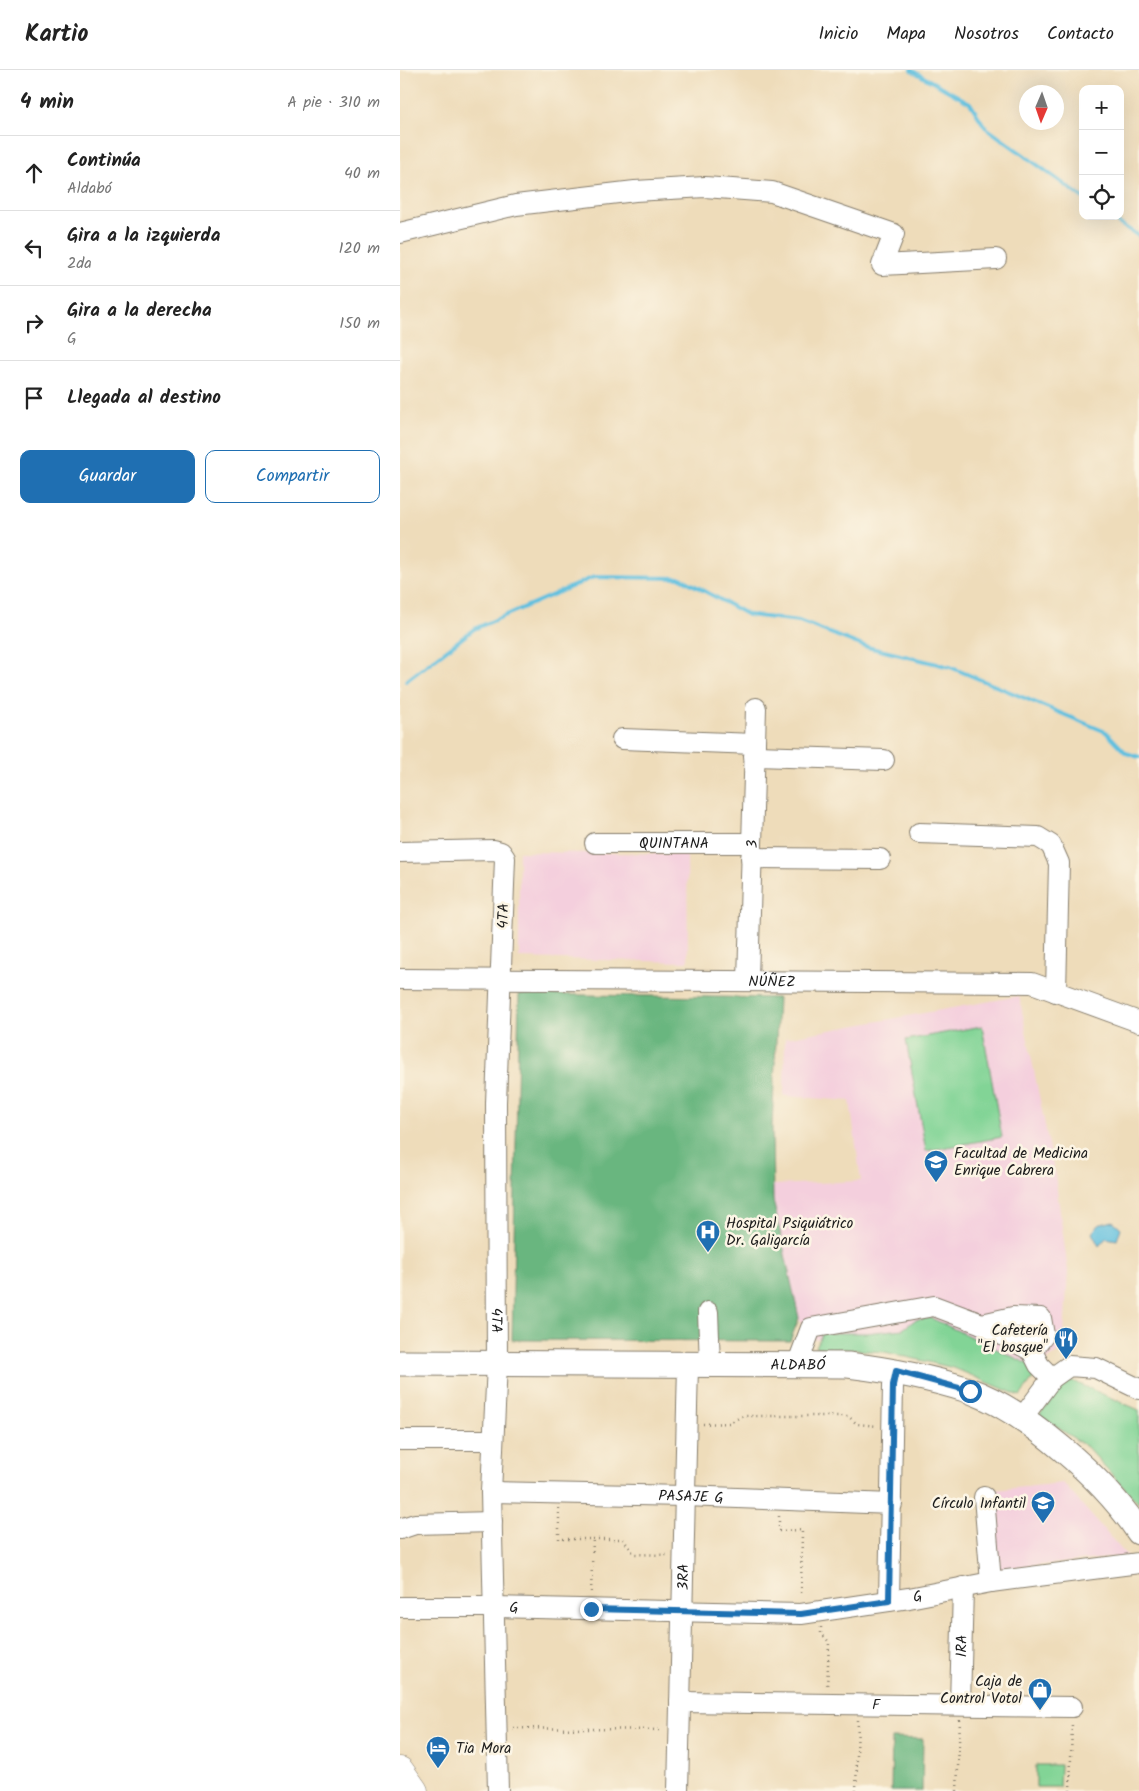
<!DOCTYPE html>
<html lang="es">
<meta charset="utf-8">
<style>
:root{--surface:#fff;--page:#f6f6f6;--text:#222;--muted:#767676;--line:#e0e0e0;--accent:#1f6fb2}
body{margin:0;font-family:Kalam,sans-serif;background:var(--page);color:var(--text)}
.controls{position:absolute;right:15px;top:15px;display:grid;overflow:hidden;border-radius:10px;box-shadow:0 5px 20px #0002}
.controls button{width:45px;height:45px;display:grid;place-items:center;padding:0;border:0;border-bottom:1px solid var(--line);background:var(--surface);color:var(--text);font:25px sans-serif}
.compass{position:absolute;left:619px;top:15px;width:45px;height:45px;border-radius:50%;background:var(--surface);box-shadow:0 5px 20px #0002;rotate:182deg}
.stop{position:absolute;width:15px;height:15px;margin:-11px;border:4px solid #1f6fb2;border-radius:50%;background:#fff}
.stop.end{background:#1f6fb2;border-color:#fff;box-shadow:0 1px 5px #0008}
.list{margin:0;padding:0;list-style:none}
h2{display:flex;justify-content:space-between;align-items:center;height:65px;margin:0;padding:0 20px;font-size:21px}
h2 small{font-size:16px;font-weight:400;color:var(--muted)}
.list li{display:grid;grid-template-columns:32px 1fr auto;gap:15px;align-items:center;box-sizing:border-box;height:75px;padding:0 20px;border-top:1px solid var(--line)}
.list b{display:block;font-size:19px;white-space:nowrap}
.list p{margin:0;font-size:16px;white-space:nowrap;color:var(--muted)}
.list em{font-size:16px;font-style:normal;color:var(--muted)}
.actions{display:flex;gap:10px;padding:15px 20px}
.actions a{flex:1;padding:11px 0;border:1px solid var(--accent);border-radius:10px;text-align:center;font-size:18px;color:var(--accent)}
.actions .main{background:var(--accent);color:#fff}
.icon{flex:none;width:28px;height:28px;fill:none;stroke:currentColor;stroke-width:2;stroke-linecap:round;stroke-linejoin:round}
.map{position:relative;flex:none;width:739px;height:1721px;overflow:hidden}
header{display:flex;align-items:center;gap:30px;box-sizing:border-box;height:70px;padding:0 25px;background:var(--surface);border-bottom:1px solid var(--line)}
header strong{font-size:24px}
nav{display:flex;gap:28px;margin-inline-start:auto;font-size:18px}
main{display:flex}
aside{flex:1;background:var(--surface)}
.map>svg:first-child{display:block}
</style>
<header>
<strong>Kartio</strong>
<nav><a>Inicio</a><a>Mapa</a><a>Nosotros</a><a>Contacto</a></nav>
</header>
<main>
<aside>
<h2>4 min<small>A pie · 310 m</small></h2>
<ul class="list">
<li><svg class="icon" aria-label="ahead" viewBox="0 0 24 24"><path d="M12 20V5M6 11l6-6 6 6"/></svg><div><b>Continúa</b><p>Aldabó</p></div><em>40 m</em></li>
<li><svg class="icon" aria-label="left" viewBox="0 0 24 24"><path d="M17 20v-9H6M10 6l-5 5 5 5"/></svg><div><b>Gira a la izquierda</b><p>2da</p></div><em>120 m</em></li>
<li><svg class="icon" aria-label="right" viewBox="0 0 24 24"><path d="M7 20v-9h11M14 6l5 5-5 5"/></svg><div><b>Gira a la derecha</b><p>G</p></div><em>150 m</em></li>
<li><svg class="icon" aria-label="arrive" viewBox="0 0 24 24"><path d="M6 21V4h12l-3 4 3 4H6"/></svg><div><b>Llegada al destino</b></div></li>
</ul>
<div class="actions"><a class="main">Guardar</a><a>Compartir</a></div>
</aside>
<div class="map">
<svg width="739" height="1721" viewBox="0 0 739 1721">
<rect width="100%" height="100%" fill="#fcf5e5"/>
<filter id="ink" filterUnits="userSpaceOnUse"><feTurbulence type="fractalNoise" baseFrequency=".02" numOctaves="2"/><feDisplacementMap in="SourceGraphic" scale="10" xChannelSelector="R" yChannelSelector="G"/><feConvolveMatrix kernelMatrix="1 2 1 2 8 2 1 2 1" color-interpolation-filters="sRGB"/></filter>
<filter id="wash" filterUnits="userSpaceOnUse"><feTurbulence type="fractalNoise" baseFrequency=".0096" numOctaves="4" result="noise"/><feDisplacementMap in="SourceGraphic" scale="20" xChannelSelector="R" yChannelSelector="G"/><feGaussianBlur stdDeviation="1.12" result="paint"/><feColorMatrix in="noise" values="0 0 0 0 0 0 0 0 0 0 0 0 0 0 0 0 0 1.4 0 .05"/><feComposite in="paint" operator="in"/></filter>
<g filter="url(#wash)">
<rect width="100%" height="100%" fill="#eedcba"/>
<path fill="#f4cfdd" d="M119,782l168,2 1,108 -169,-4z
M619,926l36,179 13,96 -5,78 -24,16 -18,7 -78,-36 -136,3 -8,-21 -26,-117v-16l88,-4 -11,-80 -66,-5 1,-58z
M663,1413l64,73 -135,14 -8,-79z"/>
<path fill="#82d496" stroke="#4f7859" d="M582,956l20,111 -76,14 -20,-111z
M531,1248l97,46 5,15 -13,17 -66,-28 -69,-16 -69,-5 6,-14h44l37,-4 12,-9z
M670,1310l69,30v94l-52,-57 -48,-32z
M636,1695h24l-1,22h-23z"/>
<path fill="#69b67f" stroke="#42694e" d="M119,924l259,4 -6,128 1,74 26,118 -9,23 -278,-1z
M492,1668l31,1 -1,52h-31z"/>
<path fill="#61c0df" stroke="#3e6e7e" d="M713,1151l8,7 -4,12 -11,-2 -7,8 -7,-13 6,-8z"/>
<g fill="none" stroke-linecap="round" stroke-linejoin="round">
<path stroke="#61c0df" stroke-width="4" d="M511,0l59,33 15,24 98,71
M707,146l32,20
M6,611l68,-52 120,-52 87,1 67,37 51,6 64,25 87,21 156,65 20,21 13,4"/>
</g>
</g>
<g filter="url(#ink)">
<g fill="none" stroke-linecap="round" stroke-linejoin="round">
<defs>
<g id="minor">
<path d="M0,163l116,-28 119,-14 70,-4 67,5 122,42 -12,31 114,-6"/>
<path d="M222,669l133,5"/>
<path d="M354,686l130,4"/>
<path d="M519,763l119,4 13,8 8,18 -3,129"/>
<path id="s1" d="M195,773h157"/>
<path id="s2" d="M0,782l94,-2 7,2 4,6 -9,245 1,261 -6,128 7,299"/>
<path d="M351,788l129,1"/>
<path id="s3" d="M0,909l632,4 107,39"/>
<path id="s4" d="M348,910l8,-272"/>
<path d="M308,1242l2,53"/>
<path d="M632,1281l-50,-27 31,-7 28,1 3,17 -12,16 7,14 13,13"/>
<path d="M397,1295l14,-37 123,-22 48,18"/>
<path d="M622,1348l30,-40 17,-12 27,2 43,21"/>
<path d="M0,1370h92"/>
<path id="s5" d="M91,1422l194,4 207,8"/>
<path d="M584,1427l7,85"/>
<path d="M0,1459l15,-5 77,-2"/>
<path d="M489,1531l4,-216 3,-14"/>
<path id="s6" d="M0,1537h95l306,7 108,-16 82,-16 148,-19"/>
<path id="s7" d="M280,1632l392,5"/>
<path id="s8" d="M560,1635l3,-118"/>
<path id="s9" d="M278,1721l10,-426"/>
</g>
<g id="major">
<path id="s10" d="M0,1293l448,2c41,5 80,12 120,25 59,21 137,90 171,142"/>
</g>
<path id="highway" d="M0,1701l14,20"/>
</defs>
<use href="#minor" stroke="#857c6b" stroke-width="22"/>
<use href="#major" stroke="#857c6b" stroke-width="27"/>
<use href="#highway" stroke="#857c6b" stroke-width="29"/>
<path stroke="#857c6b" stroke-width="2.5" stroke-dasharray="1 4" stroke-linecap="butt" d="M303,1354l26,-1 14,-7h105l9,8 21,2
M159,1438v31h64l11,15 33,1
M379,1446v15l23,-1 -1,67
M191,1522l2,-53
M421,1557v6l8,9 -2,46
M113,1658l150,2
M456,1721l2,-71
M557,1721l3,-71
M670,1721l2,-68"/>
<use href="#minor" stroke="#fff" stroke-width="20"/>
<use href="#major" stroke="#fff" stroke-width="25"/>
<use href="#highway" stroke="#fff" stroke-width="28"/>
</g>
</g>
<g fill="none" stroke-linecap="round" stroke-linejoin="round" filter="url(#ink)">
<path stroke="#1f6fb2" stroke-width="6" d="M191,1539l210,5 88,-13 4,-216 3,-14 74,20"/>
</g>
<defs>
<symbol id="university-pin" viewBox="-11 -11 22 30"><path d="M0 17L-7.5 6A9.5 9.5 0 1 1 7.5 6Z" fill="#1f6fb2" stroke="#fcf5e5"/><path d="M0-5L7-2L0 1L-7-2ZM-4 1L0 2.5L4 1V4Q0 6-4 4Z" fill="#fff"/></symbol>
<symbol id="hospital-pin" viewBox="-11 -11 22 30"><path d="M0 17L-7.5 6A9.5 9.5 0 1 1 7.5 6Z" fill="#1f6fb2" stroke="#fcf5e5"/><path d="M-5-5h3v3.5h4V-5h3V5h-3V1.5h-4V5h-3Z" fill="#fff"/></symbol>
<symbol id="restaurant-pin" viewBox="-11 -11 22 30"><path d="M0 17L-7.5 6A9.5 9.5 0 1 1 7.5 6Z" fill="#1f6fb2" stroke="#fcf5e5"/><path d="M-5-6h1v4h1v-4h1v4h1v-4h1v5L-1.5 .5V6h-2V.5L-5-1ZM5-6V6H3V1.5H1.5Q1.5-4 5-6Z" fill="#fff"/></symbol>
<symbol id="school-pin" viewBox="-11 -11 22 30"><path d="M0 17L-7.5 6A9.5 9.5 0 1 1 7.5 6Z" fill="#1f6fb2" stroke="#fcf5e5"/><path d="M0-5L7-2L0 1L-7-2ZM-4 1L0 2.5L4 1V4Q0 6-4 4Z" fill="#fff"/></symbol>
<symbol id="shop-pin" viewBox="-11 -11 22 30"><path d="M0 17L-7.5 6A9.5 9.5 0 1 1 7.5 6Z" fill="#1f6fb2" stroke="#fcf5e5"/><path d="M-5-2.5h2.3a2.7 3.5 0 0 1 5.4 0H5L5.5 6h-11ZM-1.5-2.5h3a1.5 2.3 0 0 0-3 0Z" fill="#fff"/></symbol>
<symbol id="hotel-pin" viewBox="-11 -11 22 30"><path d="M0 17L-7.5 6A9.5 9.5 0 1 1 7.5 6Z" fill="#1f6fb2" stroke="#fcf5e5"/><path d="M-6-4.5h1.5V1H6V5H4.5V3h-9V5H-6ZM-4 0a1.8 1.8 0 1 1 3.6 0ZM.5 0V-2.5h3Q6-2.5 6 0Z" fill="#fff"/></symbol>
</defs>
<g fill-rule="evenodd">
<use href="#university-pin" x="522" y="1078" width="28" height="38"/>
<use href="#hospital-pin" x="294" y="1148" width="28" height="38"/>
<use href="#restaurant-pin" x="652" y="1255" width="28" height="38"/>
<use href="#school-pin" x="629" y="1419" width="28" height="38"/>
<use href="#shop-pin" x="626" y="1606" width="28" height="38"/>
<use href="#hotel-pin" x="24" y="1664" width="28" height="38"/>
</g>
<g text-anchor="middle" stroke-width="5" stroke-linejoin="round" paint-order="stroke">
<g font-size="15" fill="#1c1c1c" stroke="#fcf5e5">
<text dy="5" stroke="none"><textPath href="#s1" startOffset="79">QUINTANA</textPath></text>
<text dy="5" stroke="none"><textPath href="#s4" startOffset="136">3</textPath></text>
<text transform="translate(103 846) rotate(-88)" y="5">4TA</text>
<text dy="5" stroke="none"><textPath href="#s3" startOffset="372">NÚÑEZ</textPath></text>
<text dy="5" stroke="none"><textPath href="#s2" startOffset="571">4TA</textPath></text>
<text dy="5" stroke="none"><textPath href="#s10" startOffset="398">ALDABÓ</textPath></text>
<text dy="5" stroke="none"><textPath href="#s5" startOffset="200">PASAJE G</textPath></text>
<text dy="5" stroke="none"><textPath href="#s9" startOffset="214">3RA</textPath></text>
<text dy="5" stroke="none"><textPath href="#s6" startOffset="519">G</textPath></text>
<text dy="5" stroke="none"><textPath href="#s6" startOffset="114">G</textPath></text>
<text dy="5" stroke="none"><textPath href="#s8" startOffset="59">1RA</textPath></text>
<text dy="5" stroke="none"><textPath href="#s7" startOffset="196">F</textPath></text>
</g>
<g font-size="15" fill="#1c1c1c" stroke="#fcf5e5" text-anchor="start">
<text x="554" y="1088">Facultad de Medicina<tspan x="554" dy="17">Enrique Cabrera</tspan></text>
<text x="326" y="1158">Hospital Psiquiátrico<tspan x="326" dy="17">Dr. Galigarcía</tspan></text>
<text x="648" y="1265" text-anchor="end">Cafetería<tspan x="648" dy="17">"El bosque"</tspan></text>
<text x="626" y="1438" text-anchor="end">Círculo Infantil</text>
<text x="622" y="1616" text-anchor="end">Caja de<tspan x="622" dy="17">Control Votol</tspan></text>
<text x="56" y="1683">Tia Mora</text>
</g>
</g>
</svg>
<div class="controls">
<button>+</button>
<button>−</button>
<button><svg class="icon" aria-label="locate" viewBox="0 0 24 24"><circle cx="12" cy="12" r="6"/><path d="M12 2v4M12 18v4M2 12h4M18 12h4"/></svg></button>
</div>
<svg class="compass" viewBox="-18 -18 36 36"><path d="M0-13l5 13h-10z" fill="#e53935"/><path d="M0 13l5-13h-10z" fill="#767676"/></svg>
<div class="stop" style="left:570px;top:1321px"></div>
<div class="stop end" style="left:191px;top:1539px"></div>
</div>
</main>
